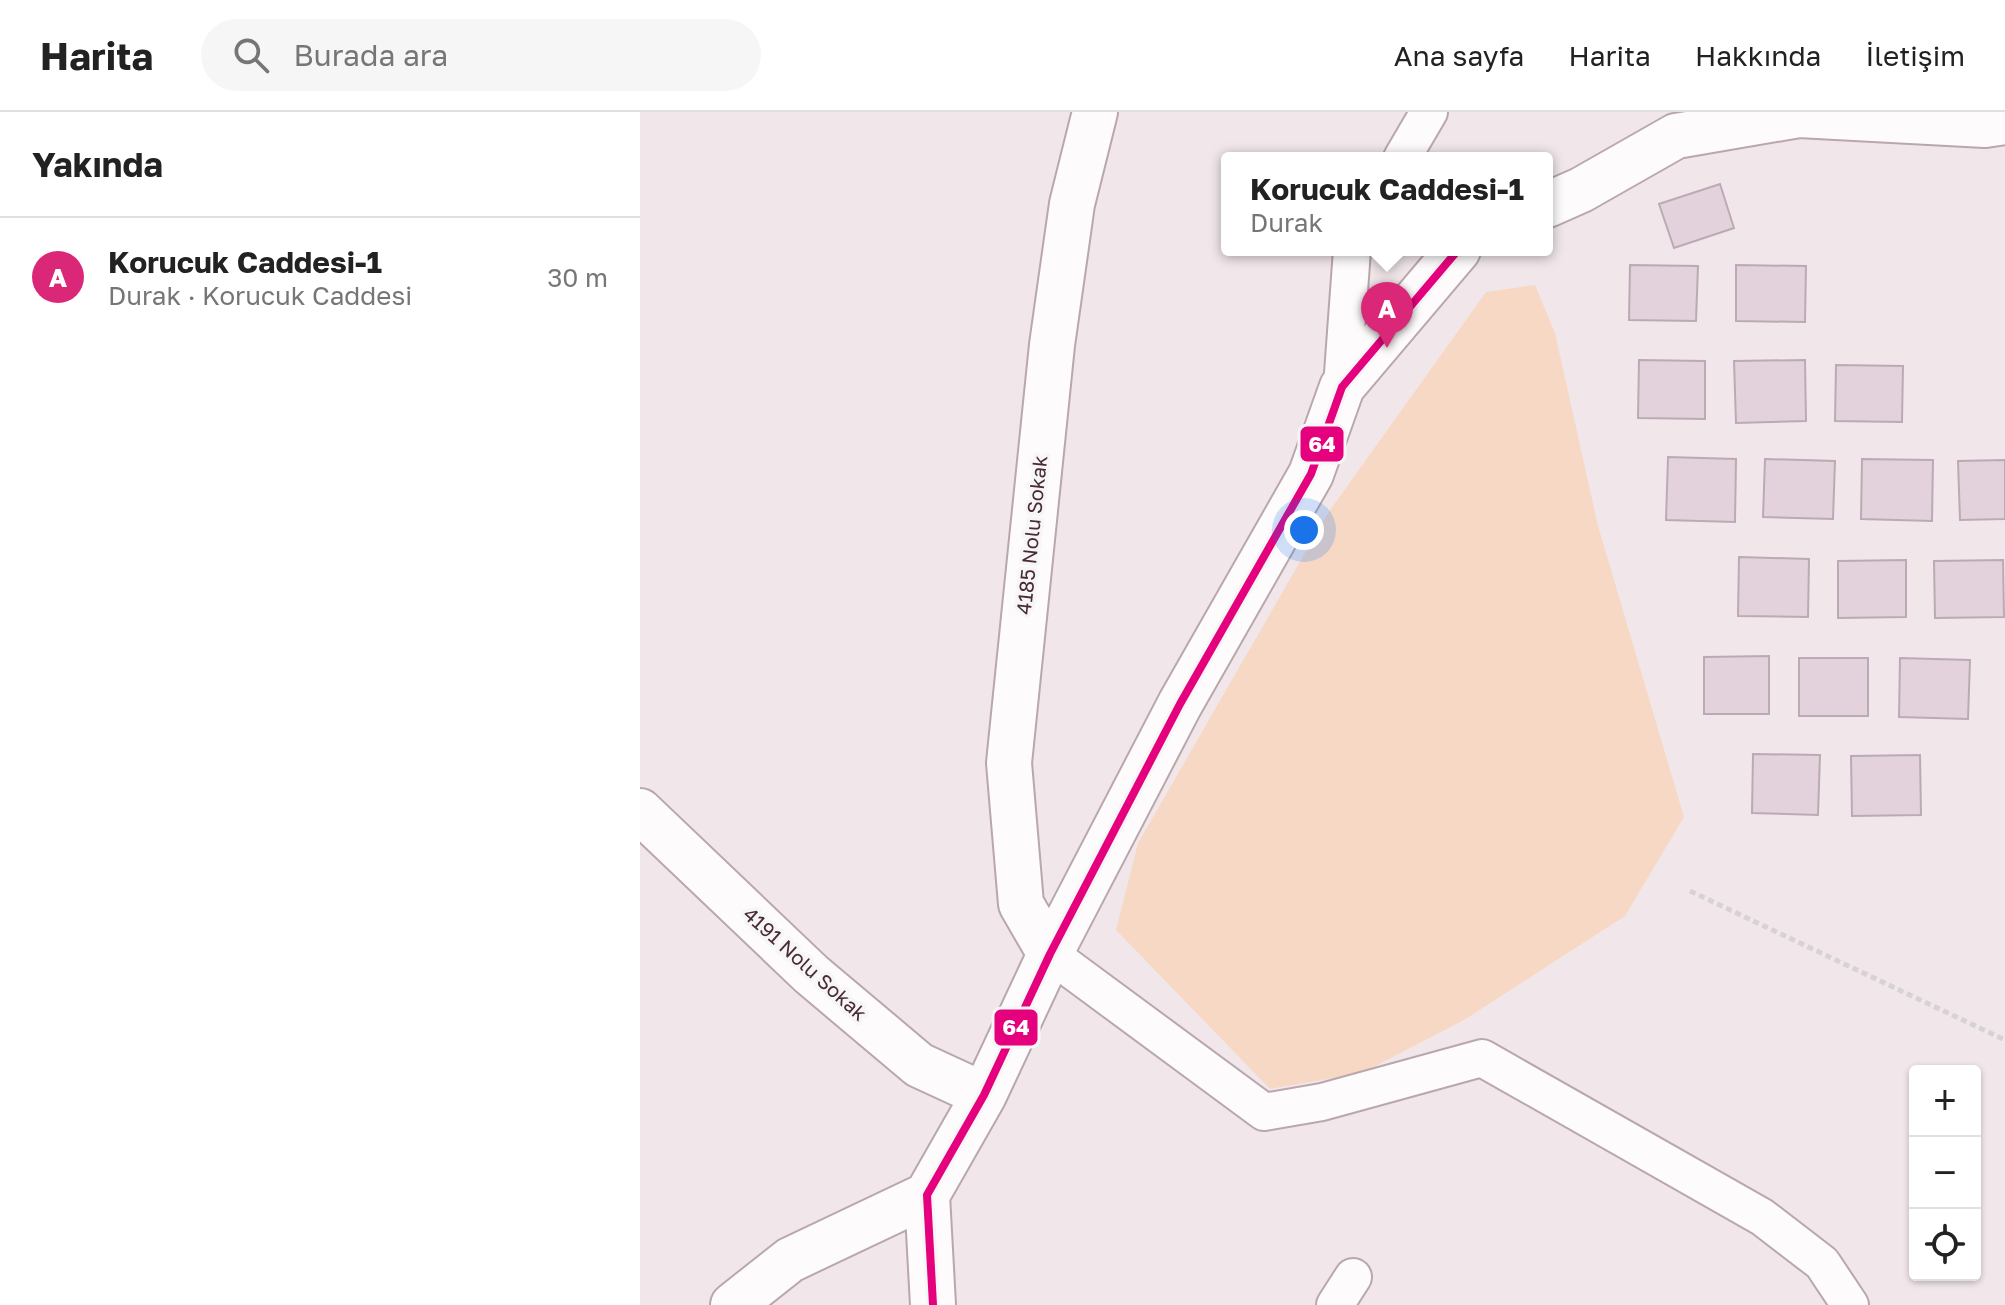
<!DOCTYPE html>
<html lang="tr">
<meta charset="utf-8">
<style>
:root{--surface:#fff;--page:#f6f6f6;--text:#222;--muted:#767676;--line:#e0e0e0;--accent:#db2777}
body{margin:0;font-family:"Golos Text",sans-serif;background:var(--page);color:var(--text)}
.controls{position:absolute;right:24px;bottom:24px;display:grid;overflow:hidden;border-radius:8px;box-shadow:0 2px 6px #0004}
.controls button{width:72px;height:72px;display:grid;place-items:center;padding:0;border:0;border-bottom:2px solid var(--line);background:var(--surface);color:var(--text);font:40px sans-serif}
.you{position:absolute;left:664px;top:418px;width:28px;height:28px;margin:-20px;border:6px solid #fff;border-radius:50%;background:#1a73e8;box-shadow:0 0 0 12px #1a73e833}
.badge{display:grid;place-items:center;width:52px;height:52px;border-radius:50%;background:var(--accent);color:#fff;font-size:26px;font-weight:700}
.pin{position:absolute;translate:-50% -66px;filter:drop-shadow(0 2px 4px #0008)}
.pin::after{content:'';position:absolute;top:42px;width:28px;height:24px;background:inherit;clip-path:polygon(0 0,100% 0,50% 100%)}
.popup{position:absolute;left:581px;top:40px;width:332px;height:104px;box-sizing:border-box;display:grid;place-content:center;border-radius:8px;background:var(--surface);filter:drop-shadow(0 2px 6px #0005);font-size:26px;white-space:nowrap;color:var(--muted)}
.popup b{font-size:30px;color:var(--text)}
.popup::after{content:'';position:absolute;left:50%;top:100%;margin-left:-16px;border:16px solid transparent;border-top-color:var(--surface)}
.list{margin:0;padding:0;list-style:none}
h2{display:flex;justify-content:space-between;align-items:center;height:104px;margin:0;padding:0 32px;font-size:34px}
h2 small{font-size:26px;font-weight:400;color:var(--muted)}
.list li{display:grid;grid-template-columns:52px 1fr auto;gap:24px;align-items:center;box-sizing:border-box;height:120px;padding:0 32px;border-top:2px solid var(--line)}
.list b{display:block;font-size:30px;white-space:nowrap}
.list p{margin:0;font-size:26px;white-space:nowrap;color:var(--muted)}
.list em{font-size:26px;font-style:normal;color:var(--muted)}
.icon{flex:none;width:44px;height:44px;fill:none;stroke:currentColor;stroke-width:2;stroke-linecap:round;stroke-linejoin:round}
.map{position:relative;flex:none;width:1365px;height:1193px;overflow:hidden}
header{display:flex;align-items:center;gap:48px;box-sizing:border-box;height:112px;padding:0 40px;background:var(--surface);border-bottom:2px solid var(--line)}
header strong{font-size:38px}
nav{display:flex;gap:44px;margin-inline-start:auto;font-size:28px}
.search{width:560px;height:72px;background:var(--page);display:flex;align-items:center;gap:20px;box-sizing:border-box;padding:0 28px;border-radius:44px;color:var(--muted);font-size:30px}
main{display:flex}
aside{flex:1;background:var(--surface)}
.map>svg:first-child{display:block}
</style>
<header>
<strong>Harita</strong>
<div class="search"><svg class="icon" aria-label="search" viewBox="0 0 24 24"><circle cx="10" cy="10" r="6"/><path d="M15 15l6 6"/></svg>Burada ara</div>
<nav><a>Ana sayfa</a><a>Harita</a><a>Hakkında</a><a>İletişim</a></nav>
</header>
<main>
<aside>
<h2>Yakında<small></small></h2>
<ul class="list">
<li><span class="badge">A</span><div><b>Korucuk Caddesi-1</b><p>Durak · Korucuk Caddesi</p></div><em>30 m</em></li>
</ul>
</aside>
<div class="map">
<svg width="1365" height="1193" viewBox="0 0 1365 1193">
<rect width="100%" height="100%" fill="#f1e7ea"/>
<path fill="#f6d8c5" d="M895,173l20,48 43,193 86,291 -59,99 -161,104 -102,53 -92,16 -154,-159 22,-87 190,-330 158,-221z"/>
<path fill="#e3d1db" stroke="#bbaab4" stroke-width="2" d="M1080,72l14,44 -60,20 -15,-44z
M990,153l68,1 -2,55 -67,-1z
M1096,153l70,1 -1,56 -69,-1z
M999,248l66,1v58l-67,-1z
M1165,248l1,61 -70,2 -2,-62z
M1196,253l67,1 -1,56 -67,-1z
M1028,345l68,2 -1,63 -69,-2z
M1125,347l70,2 -2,58 -70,-2z
M1222,347l71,1 -1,61 -71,-2z
M1365,348v59l-45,1 -2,-59z
M1099,445l70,2 -1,58 -70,-1z
M1266,448v57l-68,1v-57z
M1363,448l1,57 -69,1 -1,-57z
M1129,544v58h-65v-57z
M1159,546h69v58h-69z
M1260,546l70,2 -2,59 -69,-2z
M1113,642l67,1 -2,60 -66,-2z
M1280,643l1,60 -69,1 -1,-60z"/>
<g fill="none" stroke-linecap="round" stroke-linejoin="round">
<defs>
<path id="street" d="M762,46l27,-46
M702,275l10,-137
M410,842l214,158 58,-10 160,-44 280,159 60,46 28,42
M695,1193l18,-28"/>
<path id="secondary" d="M907,93l34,-15 95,-54 123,-21 186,10 20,-3
M0,699l171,163 108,91 65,30
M410,842l-29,-50 -12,-141 43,-418 20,-141 23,-92
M93,1193l57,-45 137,-65
M293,1193l-6,-110 57,-100 66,-141 130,-250 131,-230 31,-87 116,-137"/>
</defs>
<use href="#street" stroke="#b9a7ac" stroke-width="40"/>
<use href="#secondary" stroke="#b9a7ac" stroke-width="48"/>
<path stroke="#d7d2d3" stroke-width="5" stroke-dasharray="6 4" stroke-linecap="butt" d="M1050,779l315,149"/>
<use href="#street" stroke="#fdfbfc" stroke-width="36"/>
<use href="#secondary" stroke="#fdfbfc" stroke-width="44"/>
<defs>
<path id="bus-1" d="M293,1193l-6,-110 57,-100 66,-141 130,-250 131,-230 31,-87 116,-137"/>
</defs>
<use href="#bus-1" stroke="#f6f6f6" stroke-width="14"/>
<use href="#bus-1" stroke="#e5007d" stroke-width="8"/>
</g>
<g text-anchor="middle" stroke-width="7" stroke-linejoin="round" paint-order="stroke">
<g font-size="20" fill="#4a2a34" stroke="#f6f6f6">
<text transform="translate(392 423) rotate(-84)" y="7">4185 Nolu Sokak</text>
<text transform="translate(165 852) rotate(42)" y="7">4191 Nolu Sokak</text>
</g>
</g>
<g stroke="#f6f6f6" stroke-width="3">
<rect x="659" y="313" width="46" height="38" rx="8" fill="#e5007d"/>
<rect x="353" y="896" width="46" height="39" rx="8" fill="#e5007d"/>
</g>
<g font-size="22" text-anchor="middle" font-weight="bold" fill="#fff">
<text x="682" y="340">64</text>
<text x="376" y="923">64</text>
</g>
</svg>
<div class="controls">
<button>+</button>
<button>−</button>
<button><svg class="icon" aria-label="locate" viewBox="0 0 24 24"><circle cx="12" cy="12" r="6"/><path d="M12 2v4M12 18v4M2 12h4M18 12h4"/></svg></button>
</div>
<div class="you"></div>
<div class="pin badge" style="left:747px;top:236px">A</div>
<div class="popup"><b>Korucuk Caddesi-1</b>Durak</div>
</div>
</main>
